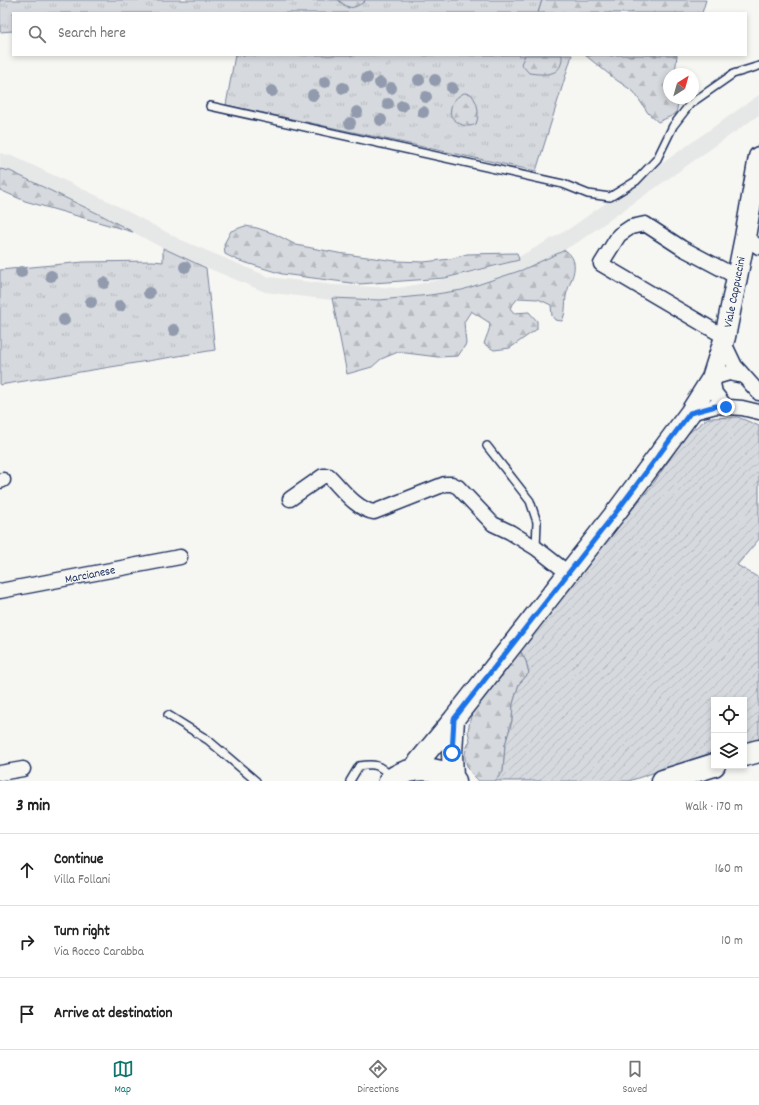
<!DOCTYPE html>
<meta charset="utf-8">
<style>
:root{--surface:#fff;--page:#f2f2f2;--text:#222;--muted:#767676;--line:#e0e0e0;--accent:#0f766e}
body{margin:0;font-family:Dekko,sans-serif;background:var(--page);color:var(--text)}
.controls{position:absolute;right:12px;bottom:12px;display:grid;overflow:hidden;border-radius:0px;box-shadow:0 2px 6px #0003}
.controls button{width:36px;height:36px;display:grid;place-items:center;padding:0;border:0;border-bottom:1px solid var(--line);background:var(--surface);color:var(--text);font:20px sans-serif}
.compass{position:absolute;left:663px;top:68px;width:36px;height:36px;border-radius:50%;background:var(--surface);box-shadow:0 2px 6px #0003;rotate:37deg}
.stop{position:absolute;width:12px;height:12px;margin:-9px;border:3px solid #1a73e8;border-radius:50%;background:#fff}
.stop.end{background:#1a73e8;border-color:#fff;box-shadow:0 1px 4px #0008}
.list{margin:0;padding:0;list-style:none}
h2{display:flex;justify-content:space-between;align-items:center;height:52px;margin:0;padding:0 16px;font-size:17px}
h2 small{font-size:13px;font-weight:400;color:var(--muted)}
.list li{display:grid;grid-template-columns:26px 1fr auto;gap:12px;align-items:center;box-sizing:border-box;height:72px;padding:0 16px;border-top:1px solid var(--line)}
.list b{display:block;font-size:15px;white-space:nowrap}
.list p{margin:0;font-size:13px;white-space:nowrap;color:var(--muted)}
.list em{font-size:13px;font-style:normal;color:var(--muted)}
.icon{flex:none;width:22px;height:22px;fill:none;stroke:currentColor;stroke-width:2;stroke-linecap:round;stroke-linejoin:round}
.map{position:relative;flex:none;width:759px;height:781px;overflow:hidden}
.search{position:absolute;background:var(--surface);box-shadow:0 2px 6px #0003;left:12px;right:12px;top:12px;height:44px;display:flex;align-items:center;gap:10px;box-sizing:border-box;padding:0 14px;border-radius:0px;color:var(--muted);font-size:15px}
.sheet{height:268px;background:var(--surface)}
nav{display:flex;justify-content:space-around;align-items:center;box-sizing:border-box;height:56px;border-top:1px solid var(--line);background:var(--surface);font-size:11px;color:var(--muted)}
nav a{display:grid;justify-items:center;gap:2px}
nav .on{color:var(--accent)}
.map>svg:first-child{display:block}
</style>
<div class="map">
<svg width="759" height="781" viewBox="0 0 759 781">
<defs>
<pattern id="grass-tufts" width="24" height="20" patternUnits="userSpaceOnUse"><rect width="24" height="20" fill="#d6d9dd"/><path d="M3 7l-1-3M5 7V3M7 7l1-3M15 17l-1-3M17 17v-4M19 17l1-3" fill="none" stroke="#b7bbc0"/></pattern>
<pattern id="forest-firs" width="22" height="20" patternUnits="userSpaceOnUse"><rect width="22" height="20" fill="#d6d9dd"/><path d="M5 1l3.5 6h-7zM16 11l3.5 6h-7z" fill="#b7bbc0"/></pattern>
<pattern id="garden-furrows" width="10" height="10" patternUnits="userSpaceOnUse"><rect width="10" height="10" fill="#d6d9dd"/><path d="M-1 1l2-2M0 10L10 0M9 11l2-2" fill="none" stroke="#b7bbc0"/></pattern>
</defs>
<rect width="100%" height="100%" fill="#f6f6f2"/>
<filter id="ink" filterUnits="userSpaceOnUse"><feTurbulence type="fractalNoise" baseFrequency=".025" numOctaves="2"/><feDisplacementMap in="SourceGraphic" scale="8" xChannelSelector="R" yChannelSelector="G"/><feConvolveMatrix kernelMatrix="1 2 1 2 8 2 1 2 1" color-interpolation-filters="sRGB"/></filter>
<g filter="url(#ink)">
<path fill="#e6e7e7" d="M759,95v20l-181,127 -66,37 -59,15 -53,9 -68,-3 -67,-8 -93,-39 -69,-37 -93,-45 -10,-2v-16l15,4 95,45 69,37 90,38 64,8 66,3 50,-10 57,-14 63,-35z"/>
<path fill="url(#grass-tufts)" stroke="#78849e" d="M0,0h338l10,8 16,-6 1,-2h177l-4,13h-525v18l-13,1z
M235,55h337l-36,116 -310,-66z
M163,248l43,20 9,82 -215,35v-115l84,-8 69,-1 10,1z"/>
<path fill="url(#forest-firs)" stroke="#78849e" d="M338,0h27l-1,2c-13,8 -14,7 -26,-2z
M542,0h164l-4,13h-164z
M525,55h37c1,22 -17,20 -33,18l-8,-9z
M585,55h92l-2,19h-6v24h10l-3,16 -18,8 -10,-9 -14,-21 -19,-13z
M464,93l7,1c7,9 9,19 5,30 -9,5 -19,0 -25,-8 -2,-11 3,-18 13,-23z
M0,169l10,2 93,45 30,16 -108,-31 -25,-11z
M245,226l12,2 18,6 21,11 42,8 58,8 28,1 26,-3 17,-5 50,-1 2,7 -74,18 -86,6 -77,-10 -45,-14 -12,-6 -1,-10 7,-13z
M565,250c18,13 5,29 1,46 -1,9 0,17 -4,25l-7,-1 -3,-4 -1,-11 -13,-6 -20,-1 -8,10 4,5 15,-1 8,9v8l-27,19 -16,2 -10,-6c2,-8 6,-13 6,-21l-19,-12 -7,11 2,22 -8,12 -20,1 -40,-5 -17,7 -9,8 -25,7 -15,-76 48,2 50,-5 32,-5 60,-20z
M513,651l8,1 5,9 3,12 -10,11 -6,20 -1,17 -7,24 -2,28 -8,8h-16c-13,-12 -19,-24 -9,-40l-2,-10 2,-11 5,-16z"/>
<path fill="url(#garden-furrows)" stroke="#78849e" d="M738,417l21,9v113l-22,26 22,13v166l-15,5v-49h-30v52l-85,29h-134l8,-9 2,-27 7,-24 1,-17 6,-20 10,-11 -3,-12 -5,-9 -8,-1 138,-164 34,-51 23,-18z"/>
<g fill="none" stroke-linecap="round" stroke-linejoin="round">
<defs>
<path id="lane" d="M210,106l353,78 25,10 22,3 26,-16 21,-22 16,-33 17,-22 43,-30 26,-8
M487,446l43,55 7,21 -1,26
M168,715l40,25 48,41
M350,781l9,-15c17,-3 20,-1 33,11"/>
<path id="street" d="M745,237l14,10
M725,337l-124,-73 18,-29 12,-8 14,-3 37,24 55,29
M724,343l11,23 24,27
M726,407l-11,-14 -3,-15 17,-5 14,3
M690,413l26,-7 26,2 17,4
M0,481l3,-1
M290,499l33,-23h6c13,13 27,33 45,36l71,-28h7l6,3 35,37 17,8 26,16 32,25
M0,591l180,-34
M0,773l23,-4"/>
<path id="secondary" d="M411,771l43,-52 163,-208 73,-98 22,-35 13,-41 20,-100 14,-80
M453,779l-1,-26 2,-34"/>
<path id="primary" d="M744,755l15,-4
M390,781c17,-15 48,-16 65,0
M663,781l51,-16"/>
</defs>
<use href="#lane" stroke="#1b2f5e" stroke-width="10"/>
<use href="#street" stroke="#1b2f5e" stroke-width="17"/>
<use href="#secondary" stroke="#1b2f5e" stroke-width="23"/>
<use href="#primary" stroke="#1b2f5e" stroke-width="25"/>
<use href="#lane" stroke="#f6f6f2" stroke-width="7"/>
<use href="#street" stroke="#f6f6f2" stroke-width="14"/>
<use href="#secondary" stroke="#f6f6f2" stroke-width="20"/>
<use href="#primary" stroke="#f6f6f2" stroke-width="22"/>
</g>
<g fill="#929bae">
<circle cx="367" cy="78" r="6"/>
<circle cx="419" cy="80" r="6"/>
<circle cx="435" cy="80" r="6"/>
<circle cx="325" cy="82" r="6"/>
<circle cx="380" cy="83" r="6"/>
<circle cx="343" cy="88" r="6"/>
<circle cx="391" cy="88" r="6"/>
<circle cx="452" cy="88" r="6"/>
<circle cx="272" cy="91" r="6"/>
<circle cx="313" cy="95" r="6"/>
<circle cx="426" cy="97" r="6"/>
<circle cx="388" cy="104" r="6"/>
<circle cx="402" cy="106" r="6"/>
<circle cx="357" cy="112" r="6"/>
<circle cx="423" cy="112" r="6"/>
<circle cx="381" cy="120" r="6"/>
<circle cx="350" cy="123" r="6"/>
<circle cx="185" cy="267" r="6"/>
<circle cx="21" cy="272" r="6"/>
<circle cx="51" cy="276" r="6"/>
<circle cx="104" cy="283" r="6"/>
<circle cx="149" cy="293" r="6"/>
<circle cx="91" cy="302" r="6"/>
<circle cx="120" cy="306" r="6"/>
<circle cx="64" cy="320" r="6"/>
<circle cx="174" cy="330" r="6"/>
</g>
</g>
<g fill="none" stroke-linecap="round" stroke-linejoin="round" filter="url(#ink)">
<path stroke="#1a73e8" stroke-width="5" d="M452,753l2,-34 163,-208 73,-98 26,-7 10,1"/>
</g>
<g text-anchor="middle" stroke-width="3" stroke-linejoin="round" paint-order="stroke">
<g font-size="12" fill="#1b2f5e" stroke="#f6f6f2">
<text transform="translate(734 292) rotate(-79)" y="4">Viale Cappuccini</text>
<text transform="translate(90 574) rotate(-11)" y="4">Marcianese</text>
</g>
</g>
</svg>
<div class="controls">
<button><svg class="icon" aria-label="locate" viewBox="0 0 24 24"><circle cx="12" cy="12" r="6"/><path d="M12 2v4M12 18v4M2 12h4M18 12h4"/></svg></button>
<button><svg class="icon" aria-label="layers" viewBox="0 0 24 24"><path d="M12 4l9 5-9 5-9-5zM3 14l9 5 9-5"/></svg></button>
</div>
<svg class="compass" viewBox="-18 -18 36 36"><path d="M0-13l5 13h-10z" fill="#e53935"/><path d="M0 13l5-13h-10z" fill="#767676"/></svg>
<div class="stop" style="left:452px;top:753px"></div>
<div class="stop end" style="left:726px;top:407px"></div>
<div class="search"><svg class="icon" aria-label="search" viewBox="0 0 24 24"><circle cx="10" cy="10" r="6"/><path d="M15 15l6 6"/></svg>Search here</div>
</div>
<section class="sheet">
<h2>3 min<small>Walk · 170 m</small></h2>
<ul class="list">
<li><svg class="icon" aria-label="ahead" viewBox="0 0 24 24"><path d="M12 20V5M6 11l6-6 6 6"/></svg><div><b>Continue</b><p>Villa Follani</p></div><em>160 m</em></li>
<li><svg class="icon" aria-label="right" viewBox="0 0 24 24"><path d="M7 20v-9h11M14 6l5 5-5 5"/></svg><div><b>Turn right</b><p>Via Rocco Carabba</p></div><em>10 m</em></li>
<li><svg class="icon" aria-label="arrive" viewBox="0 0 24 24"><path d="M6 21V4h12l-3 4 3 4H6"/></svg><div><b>Arrive at destination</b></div></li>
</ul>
</section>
<nav>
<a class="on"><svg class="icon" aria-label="map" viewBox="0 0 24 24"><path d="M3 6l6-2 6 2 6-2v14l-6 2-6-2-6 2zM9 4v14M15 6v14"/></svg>Map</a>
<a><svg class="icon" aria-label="directions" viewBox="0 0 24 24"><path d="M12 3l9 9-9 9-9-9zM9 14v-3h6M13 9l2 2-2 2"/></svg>Directions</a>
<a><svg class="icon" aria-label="saved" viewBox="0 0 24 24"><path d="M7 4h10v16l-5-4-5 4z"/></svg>Saved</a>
</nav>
